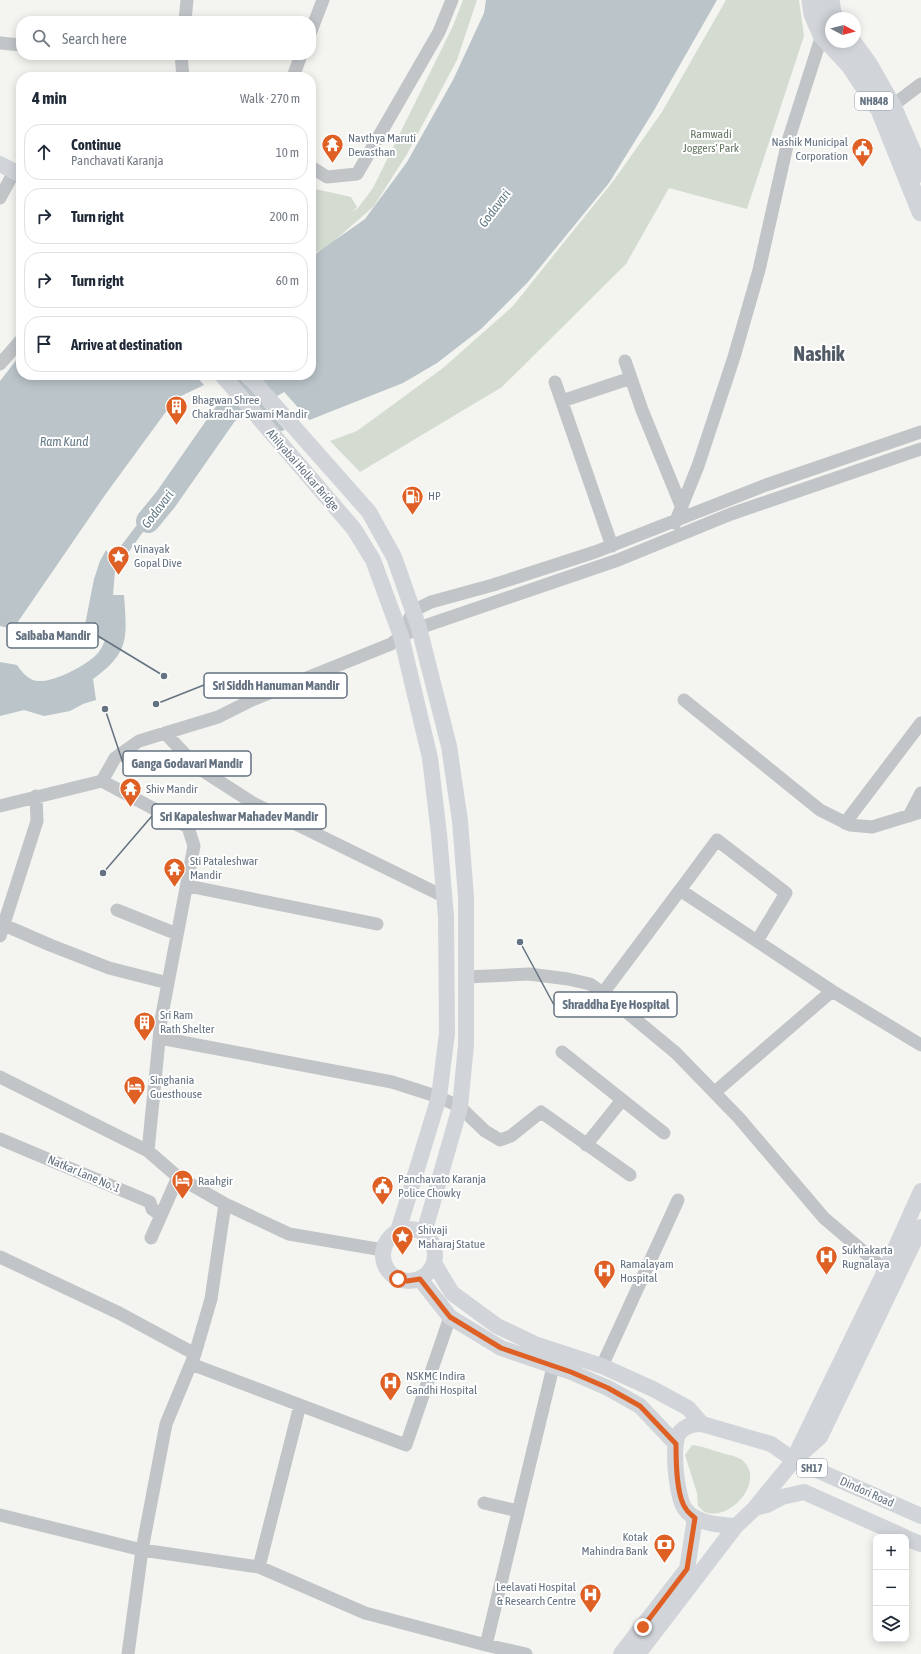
<!DOCTYPE html>
<meta charset="utf-8">
<style>
:root{--surface:#fff;--page:#f6f6f7;--text:#1f2937;--muted:#747a83;--line:#e0e1e3}
body{margin:0;font-family:"Asap Condensed",sans-serif;background:var(--page);color:var(--text)}
.controls{position:absolute;right:12px;bottom:12px;display:grid;overflow:hidden;border-radius:8px;box-shadow:0 2px 10px #0003}
.controls button{width:36px;height:36px;display:grid;place-items:center;padding:0;border:0;border-bottom:1px solid var(--line);background:var(--surface);color:var(--text);font:20px sans-serif}
.compass{position:absolute;left:825px;top:12px;width:36px;height:36px;border-radius:50%;background:var(--surface);box-shadow:0 2px 10px #0003;rotate:97deg}
.stop{position:absolute;width:12px;height:12px;margin:-9px;border:3px solid #df6025;border-radius:50%;background:#fff}
.stop.end{background:#df6025;border-color:#fff;box-shadow:0 1px 4px #0008}
.list{margin:0;padding:0;list-style:none}
h2{display:flex;justify-content:space-between;align-items:center;height:52px;margin:0;padding:0 16px;font-size:17px}
h2 small{font-size:13px;font-weight:400;color:var(--muted)}
.list li{display:grid;grid-template-columns:26px 1fr auto;gap:12px;align-items:center;box-sizing:border-box;height:56px;margin:0 8px 8px;padding:0 8px;border:1px solid var(--line);border-radius:16px}
.list b{display:block;font-size:15px;white-space:nowrap}
.list p{margin:0;font-size:13px;white-space:nowrap;color:var(--muted)}
.list em{font-size:13px;font-style:normal;color:var(--muted)}
.icon{flex:none;width:22px;height:22px;fill:none;stroke:currentColor;stroke-width:2;stroke-linecap:round;stroke-linejoin:round}
.map{position:relative;flex:none;width:921px;height:1654px;overflow:hidden}
.search{position:absolute;background:var(--surface);box-shadow:0 2px 10px #0003;left:16px;top:16px;width:300px;height:44px;display:flex;align-items:center;gap:10px;box-sizing:border-box;padding:0 14px;border-radius:16px;color:var(--muted);font-size:15px}
.panel{position:absolute;background:var(--surface);box-shadow:0 2px 10px #0003;left:16px;top:72px;width:300px;height:308px;border-radius:16px}
.map>svg:first-child{display:block}
</style>
<div class="map">
<svg width="921" height="1654" viewBox="0 0 921 1654">
<rect width="100%" height="100%" fill="#f4f4f0"/>
<path fill="#d4dbd1" d="M463,0h14l-20,60 -50,94 -33,52 -48,42 -15,6v-66l40,9 6,10 -5,5 6,-4 15,-20 80,-162z
M726,0h73l5,36 -57,173 -78,-21 -43,76 -124,123 -142,85 -30,-31 27,-10 86,-63 70,-62 101,-126 48,-68z
M692,1445c10,1 20,5 30,8 6,2 15,3 20,7 25,21 -13,62 -37,52 -3,-1 -5,-5 -7,-6l-1,-13 -12,-38z"/>
<path fill="#bac4c9" d="M486,0h231l-64,112 -44,71 -81,99 -47,47 -44,34 -34,20 -134,53 -52,-61h94v-118l54,-38 42,-57 46,-82 31,-67z
M21,354v21h174l9,10 -25,12 -14,16 -60,82 -92,134 -13,-3v-245z
M162,492l6,5 -53,74 -2,24h11c3,43 6,57 -31,84l3,21 -13,4 -13,7 -26,5 -20,-6 -24,6v-54l17,3c4,6 9,12 16,15 15,6 52,-14 62,-24 5,-4 8,-11 10,-16l-22,-5 11,-56 6,-18 6,-11 5,9z"/>
<path fill="#f4f4f0" d="M237,375h32l42,47 -25,9z"/>
<g fill="none" stroke-linecap="round" stroke-linejoin="round">
<path stroke="#bac4c9" stroke-width="24" d="M148,521l18,-22 60,-86 14,-11 51,-27"/>
<path stroke="#c2c5c8" stroke-width="13" d="M185,21l2,-21
M311,31l12,-31
M0,43l21,2
M181,55l2,22
M293,77l8,-22
M892,106l29,-22
M311,167l16,10 30,-3 82,-142 13,-32
M0,198l14,-26
M625,361l17,49 40,98
M0,364l21,-24
M555,382l57,164
M562,401l69,-23
M675,523l23,-57 36,-109 25,-87 29,-129 34,-106
M401,636l12,-25 18,-9 62,-17 102,-33 171,-67 155,-53
M684,700l136,110 30,15 22,2 49,-15
M165,733l32,34 56,36 192,94
M102,781l86,46 6,19 -33,174 -13,131 30,26 47,27 64,30 94,16
M0,806l102,-25 13,-23 24,-17 79,-24 34,-17 139,-56 10,-8 18,-8 199,-68 113,-46 190,-65
M909,816l12,-23
M845,823l76,-100
M188,886l189,38
M680,890l37,-50 69,53 -29,48
M117,910l60,24
M4,925l46,20 59,23 59,15
M0,936l37,-115 -1,-25
M467,977l62,-3 39,5 22,5 16,11 70,58 63,65 85,100 67,57
M832,991l89,54
M603,993l77,-103 152,101 -117,101
M160,1038l232,44 47,15 21,10 25,24 15,9 11,-4 30,-24 89,63
M562,1052l102,81
M0,1077l148,74
M0,1139l150,63 2,7 9,6
M586,1145l36,-45
M151,1238l27,-61
M0,1257l119,56 76,41
M191,1364l215,81 44,-128
M602,1366l76,-166
M484,1503l34,8
M0,1515l142,35 117,17 106,46 121,32 40,9
M259,1567l41,-162
M486,1645l67,-278
M128,1654l14,-104 24,-126 29,-70 16,-55 14,-95"/>
<path stroke="#d1d5da" stroke-width="16" d="M0,164l21,11
M222,375l132,154 19,31 28,76 29,122 9,76 7,83 1,116 -8,64 -41,134
M248,375l121,137 25,45 25,71 30,118 11,75 6,76v148l-6,62 -36,126
M383 1255a26 26 0 1 1 52 0a26 26 0 1 1-52 0Z
M434,1263l18,30 45,33 38,18 67,22 51,23 35,19 14,16
M420,1279l30,38 51,31 70,24 37,16 32,18 36,38
M796,1454l90,-185 35,-78
M755,1508l12,-3 15,-8 22,-5 101,45
M736,1526c-16,-1 -40,-2 -51,-17 -8,-11 -15,-67 -5,-77 6,-7 14,-8 22,-8l69,20 23,16 127,56
M906,1538l15,6
M621,1654l66,-85 8,-51
M638,1654l98,-128 18,-17 40,-49 26,-23 101,-210"/>
<path stroke="#d1d5da" stroke-width="19" d="M811,0l2,14 9,21 28,30 30,45 41,102
M830,0l2,13 3,5
M852,42l16,22 24,42 29,67"/>
</g>
<g fill="none" stroke-linecap="round" stroke-linejoin="round">
<path stroke="#df6025" stroke-width="5" d="M398,1279l9,2 13,-2 30,38 51,31 70,24 37,16 32,18 36,38c0,16 0,52 10,65 2,4 6,6 9,9l-8,51 -44,58"/>
</g>
<defs>
<symbol id="temple-pin" viewBox="-11 -11 22 30"><path d="M0 17L-7.5 6A9.5 9.5 0 1 1 7.5 6Z" fill="#df6025" stroke="#fff"/><path d="M0-6L5-2H3V0L6.5 2.5H4V6H1.5V3h-3V6H-4V2.5H-6.5L-3 0V-2H-5Z" fill="#fff"/></symbol>
<symbol id="civic-pin" viewBox="-11 -11 22 30"><path d="M0 17L-7.5 6A9.5 9.5 0 1 1 7.5 6Z" fill="#df6025" stroke="#fff"/><path d="M-.6-6.5H3V-4.5H.6V-3L4-1V1h2V6H-6V1h2V-1L-.6-3ZM-1.2 2.5V6h2.4V2.5Z" fill="#fff"/></symbol>
<symbol id="building-pin" viewBox="-11 -11 22 30"><path d="M0 17L-7.5 6A9.5 9.5 0 1 1 7.5 6Z" fill="#df6025" stroke="#fff"/><path d="M-4-6H4V6H1V3H-1V6H-4ZM-2.5-4.3h1.7v1.8h-1.7ZM.8-4.3h1.7v1.8H.8ZM-2.5-1h1.7V.8h-1.7ZM.8-1h1.7V.8H.8Z" fill="#fff"/></symbol>
<symbol id="fuel-pin" viewBox="-11 -11 22 30"><path d="M0 17L-7.5 6A9.5 9.5 0 1 1 7.5 6Z" fill="#df6025" stroke="#fff"/><path d="M-5.5-6h7V0h2V4h1.3V-2.5L3-4.5l.8-.8L6-3V5H2.5V1h-1V6h-7ZM-4.2-4.7v3.2H.2V-4.7Z" fill="#fff"/></symbol>
<symbol id="sight-pin" viewBox="-11 -11 22 30"><path d="M0 17L-7.5 6A9.5 9.5 0 1 1 7.5 6Z" fill="#df6025" stroke="#fff"/><path d="M0-6L1.8-2.2L6-1.7L2.9 1.2L3.7 5.4L0 3.3L-3.7 5.4L-2.9 1.2L-6-1.7L-1.8-2.2Z" fill="#fff"/></symbol>
<symbol id="hotel-pin" viewBox="-11 -11 22 30"><path d="M0 17L-7.5 6A9.5 9.5 0 1 1 7.5 6Z" fill="#df6025" stroke="#fff"/><path d="M-6-4.5h1.5V1H6V5H4.5V3h-9V5H-6ZM-4 0a1.8 1.8 0 1 1 3.6 0ZM.5 0V-2.5h3Q6-2.5 6 0Z" fill="#fff"/></symbol>
<symbol id="hospital-pin" viewBox="-11 -11 22 30"><path d="M0 17L-7.5 6A9.5 9.5 0 1 1 7.5 6Z" fill="#df6025" stroke="#fff"/><path d="M-5-5h3v3.5h4V-5h3V5h-3V1.5h-4V5h-3Z" fill="#fff"/></symbol>
<symbol id="bank-pin" viewBox="-11 -11 22 30"><path d="M0 17L-7.5 6A9.5 9.5 0 1 1 7.5 6Z" fill="#df6025" stroke="#fff"/><path d="M-6-4H6V4H-6ZM0-2.3a2.3 2.3 0 1 0 0 4.6a2.3 2.3 0 1 0 0-4.6Z" fill="#fff"/></symbol>
</defs>
<g fill-rule="evenodd">
<use href="#temple-pin" x="320" y="132" width="25" height="34"/>
<use href="#civic-pin" x="850" y="136" width="25" height="34"/>
<use href="#building-pin" x="164" y="394" width="25" height="34"/>
<use href="#fuel-pin" x="400" y="484" width="25" height="34"/>
<use href="#sight-pin" x="106" y="544" width="25" height="34"/>
<use href="#temple-pin" x="118" y="776" width="25" height="34"/>
<use href="#temple-pin" x="162" y="856" width="25" height="34"/>
<use href="#building-pin" x="132" y="1010" width="25" height="34"/>
<use href="#hotel-pin" x="122" y="1074" width="25" height="34"/>
<use href="#hotel-pin" x="170" y="1168" width="25" height="34"/>
<use href="#civic-pin" x="370" y="1174" width="25" height="34"/>
<use href="#sight-pin" x="390" y="1224" width="25" height="34"/>
<use href="#hospital-pin" x="814" y="1244" width="25" height="34"/>
<use href="#hospital-pin" x="592" y="1258" width="25" height="34"/>
<use href="#hospital-pin" x="378" y="1370" width="25" height="34"/>
<use href="#bank-pin" x="652" y="1532" width="25" height="34"/>
<use href="#hospital-pin" x="578" y="1582" width="25" height="34"/>
</g>
<g text-anchor="middle" stroke-width="4" stroke-linejoin="round" paint-order="stroke">
<g fill="#fff" stroke="#929ca7" stroke-width="1">
<rect x="855" y="92" width="38" height="18" rx="3"/>
<rect x="797" y="1459" width="30" height="18" rx="3"/>
</g>
<g font-size="11" font-weight="bold" fill="#647281">
<text x="874" y="105">NH848</text>
<text x="812" y="1472">SH17</text>
</g>
<g font-size="12" fill="#657862" stroke="#fff">
<text x="711" y="138">Ramwadi<tspan x="711" dy="14">Joggers' Park</tspan></text>
</g>
<g font-size="12" fill="#647281" stroke="#fff" text-anchor="start">
<text x="348" y="142">Navthya Maruti<tspan x="348" dy="14">Devasthan</tspan></text>
<text x="848" y="146" text-anchor="end">Nashik Municipal<tspan x="848" dy="14">Corporation</tspan></text>
<text x="192" y="404">Bhagwan Shree<tspan x="192" dy="14">Chakradhar Swami Mandir</tspan></text>
<text x="428" y="500">HP</text>
<text x="134" y="553">Vinayak<tspan x="134" dy="14">Gopal Dive</tspan></text>
<text x="146" y="793">Shiv Mandir</text>
<text x="190" y="865">Sti Pataleshwar<tspan x="190" dy="14">Mandir</tspan></text>
<text x="160" y="1019">Sri Ram<tspan x="160" dy="14">Rath Shelter</tspan></text>
<text x="150" y="1084">Singhania<tspan x="150" dy="14">Guesthouse</tspan></text>
<text x="398" y="1183">Panchavato Karanja<tspan x="398" dy="14">Police Chowky</tspan></text>
<text x="198" y="1185">Raahgir</text>
<text x="418" y="1234">Shivaji<tspan x="418" dy="14">Maharaj Statue</tspan></text>
<text x="842" y="1254">Sukhakarta<tspan x="842" dy="14">Rugnalaya</tspan></text>
<text x="620" y="1268">Ramalayam<tspan x="620" dy="14">Hospital</tspan></text>
<text x="406" y="1380">NSKMC Indira<tspan x="406" dy="14">Gandhi Hospital</tspan></text>
<text x="648" y="1541" text-anchor="end">Kotak<tspan x="648" dy="14">Mahindra Bank</tspan></text>
<text x="576" y="1591" text-anchor="end">Leelavati Hospital<tspan x="576" dy="14">&amp; Research Centre</tspan></text>
</g>
<g font-size="12" fill="#647281" stroke="#fff">
<text transform="translate(303 470) rotate(49)" y="4">Ahilyabai Holkar Bridge</text>
<text transform="translate(84 1174) rotate(23)" y="4">Natkar Lane No. 1</text>
<text transform="translate(867 1492) rotate(24)" y="4">Dindori Road</text>
</g>
<g font-size="13" font-style="italic" fill="#647a85" stroke="#fff">
<text transform="translate(494 208) rotate(-53)" y="5">Godavari</text>
<text x="64" y="446">Ram Kund</text>
<text transform="translate(157 509) rotate(-53)" y="5">Godavari</text>
</g>
<g font-size="20" font-weight="bold" fill="#515b66" stroke="#fff">
<text x="819" y="361">Nashik</text>
</g>
</g>
<path fill="none" stroke="#647281" stroke-width="1.5" d="M164 676L98 636M156 704L204 685M105 709L123 763M103 873L152 816M520 942L554 1005"/>
<g fill="#647281" stroke="#fff" stroke-width="1.5">
<circle cx="164" cy="676" r="4"/>
<circle cx="156" cy="704" r="4"/>
<circle cx="105" cy="709" r="4"/>
<circle cx="103" cy="873" r="4"/>
<circle cx="520" cy="942" r="4"/>
</g>
<g fill="#fff" stroke="#647281" stroke-width="1.5">
<rect x="7" y="623" width="91" height="25" rx="4"/>
<rect x="204" y="673" width="143" height="25" rx="4"/>
<rect x="123" y="751" width="128" height="25" rx="4"/>
<rect x="152" y="804" width="174" height="25" rx="4"/>
<rect x="554" y="992" width="123" height="25" rx="4"/>
</g>
<g font-size="13" text-anchor="middle" font-weight="bold" fill="#647281">
<text x="53" y="640">Saibaba Mandir</text>
<text x="276" y="690">Sri Siddh Hanuman Mandir</text>
<text x="187" y="768">Ganga Godavari Mandir</text>
<text x="239" y="821">Sri Kapaleshwar Mahadev Mandir</text>
<text x="616" y="1009">Shraddha Eye Hospital</text>
</g>
</svg>
<div class="controls">
<button>+</button>
<button>−</button>
<button><svg class="icon" aria-label="layers" viewBox="0 0 24 24"><path d="M12 4l9 5-9 5-9-5zM3 14l9 5 9-5"/></svg></button>
</div>
<svg class="compass" viewBox="-18 -18 36 36"><path d="M0-13l5 13h-10z" fill="#e53935"/><path d="M0 13l5-13h-10z" fill="#747a83"/></svg>
<div class="stop" style="left:398px;top:1279px"></div>
<div class="stop end" style="left:643px;top:1627px"></div>
<div class="search"><svg class="icon" aria-label="search" viewBox="0 0 24 24"><circle cx="10" cy="10" r="6"/><path d="M15 15l6 6"/></svg>Search here</div>
<section class="panel">
<h2>4 min<small>Walk · 270 m</small></h2>
<ul class="list">
<li><svg class="icon" aria-label="ahead" viewBox="0 0 24 24"><path d="M12 20V5M6 11l6-6 6 6"/></svg><div><b>Continue</b><p>Panchavati Karanja</p></div><em>10 m</em></li>
<li><svg class="icon" aria-label="right" viewBox="0 0 24 24"><path d="M7 20v-9h11M14 6l5 5-5 5"/></svg><div><b>Turn right</b></div><em>200 m</em></li>
<li><svg class="icon" aria-label="right" viewBox="0 0 24 24"><path d="M7 20v-9h11M14 6l5 5-5 5"/></svg><div><b>Turn right</b></div><em>60 m</em></li>
<li><svg class="icon" aria-label="arrive" viewBox="0 0 24 24"><path d="M6 21V4h12l-3 4 3 4H6"/></svg><div><b>Arrive at destination</b></div></li>
</ul>
</section>
</div>
